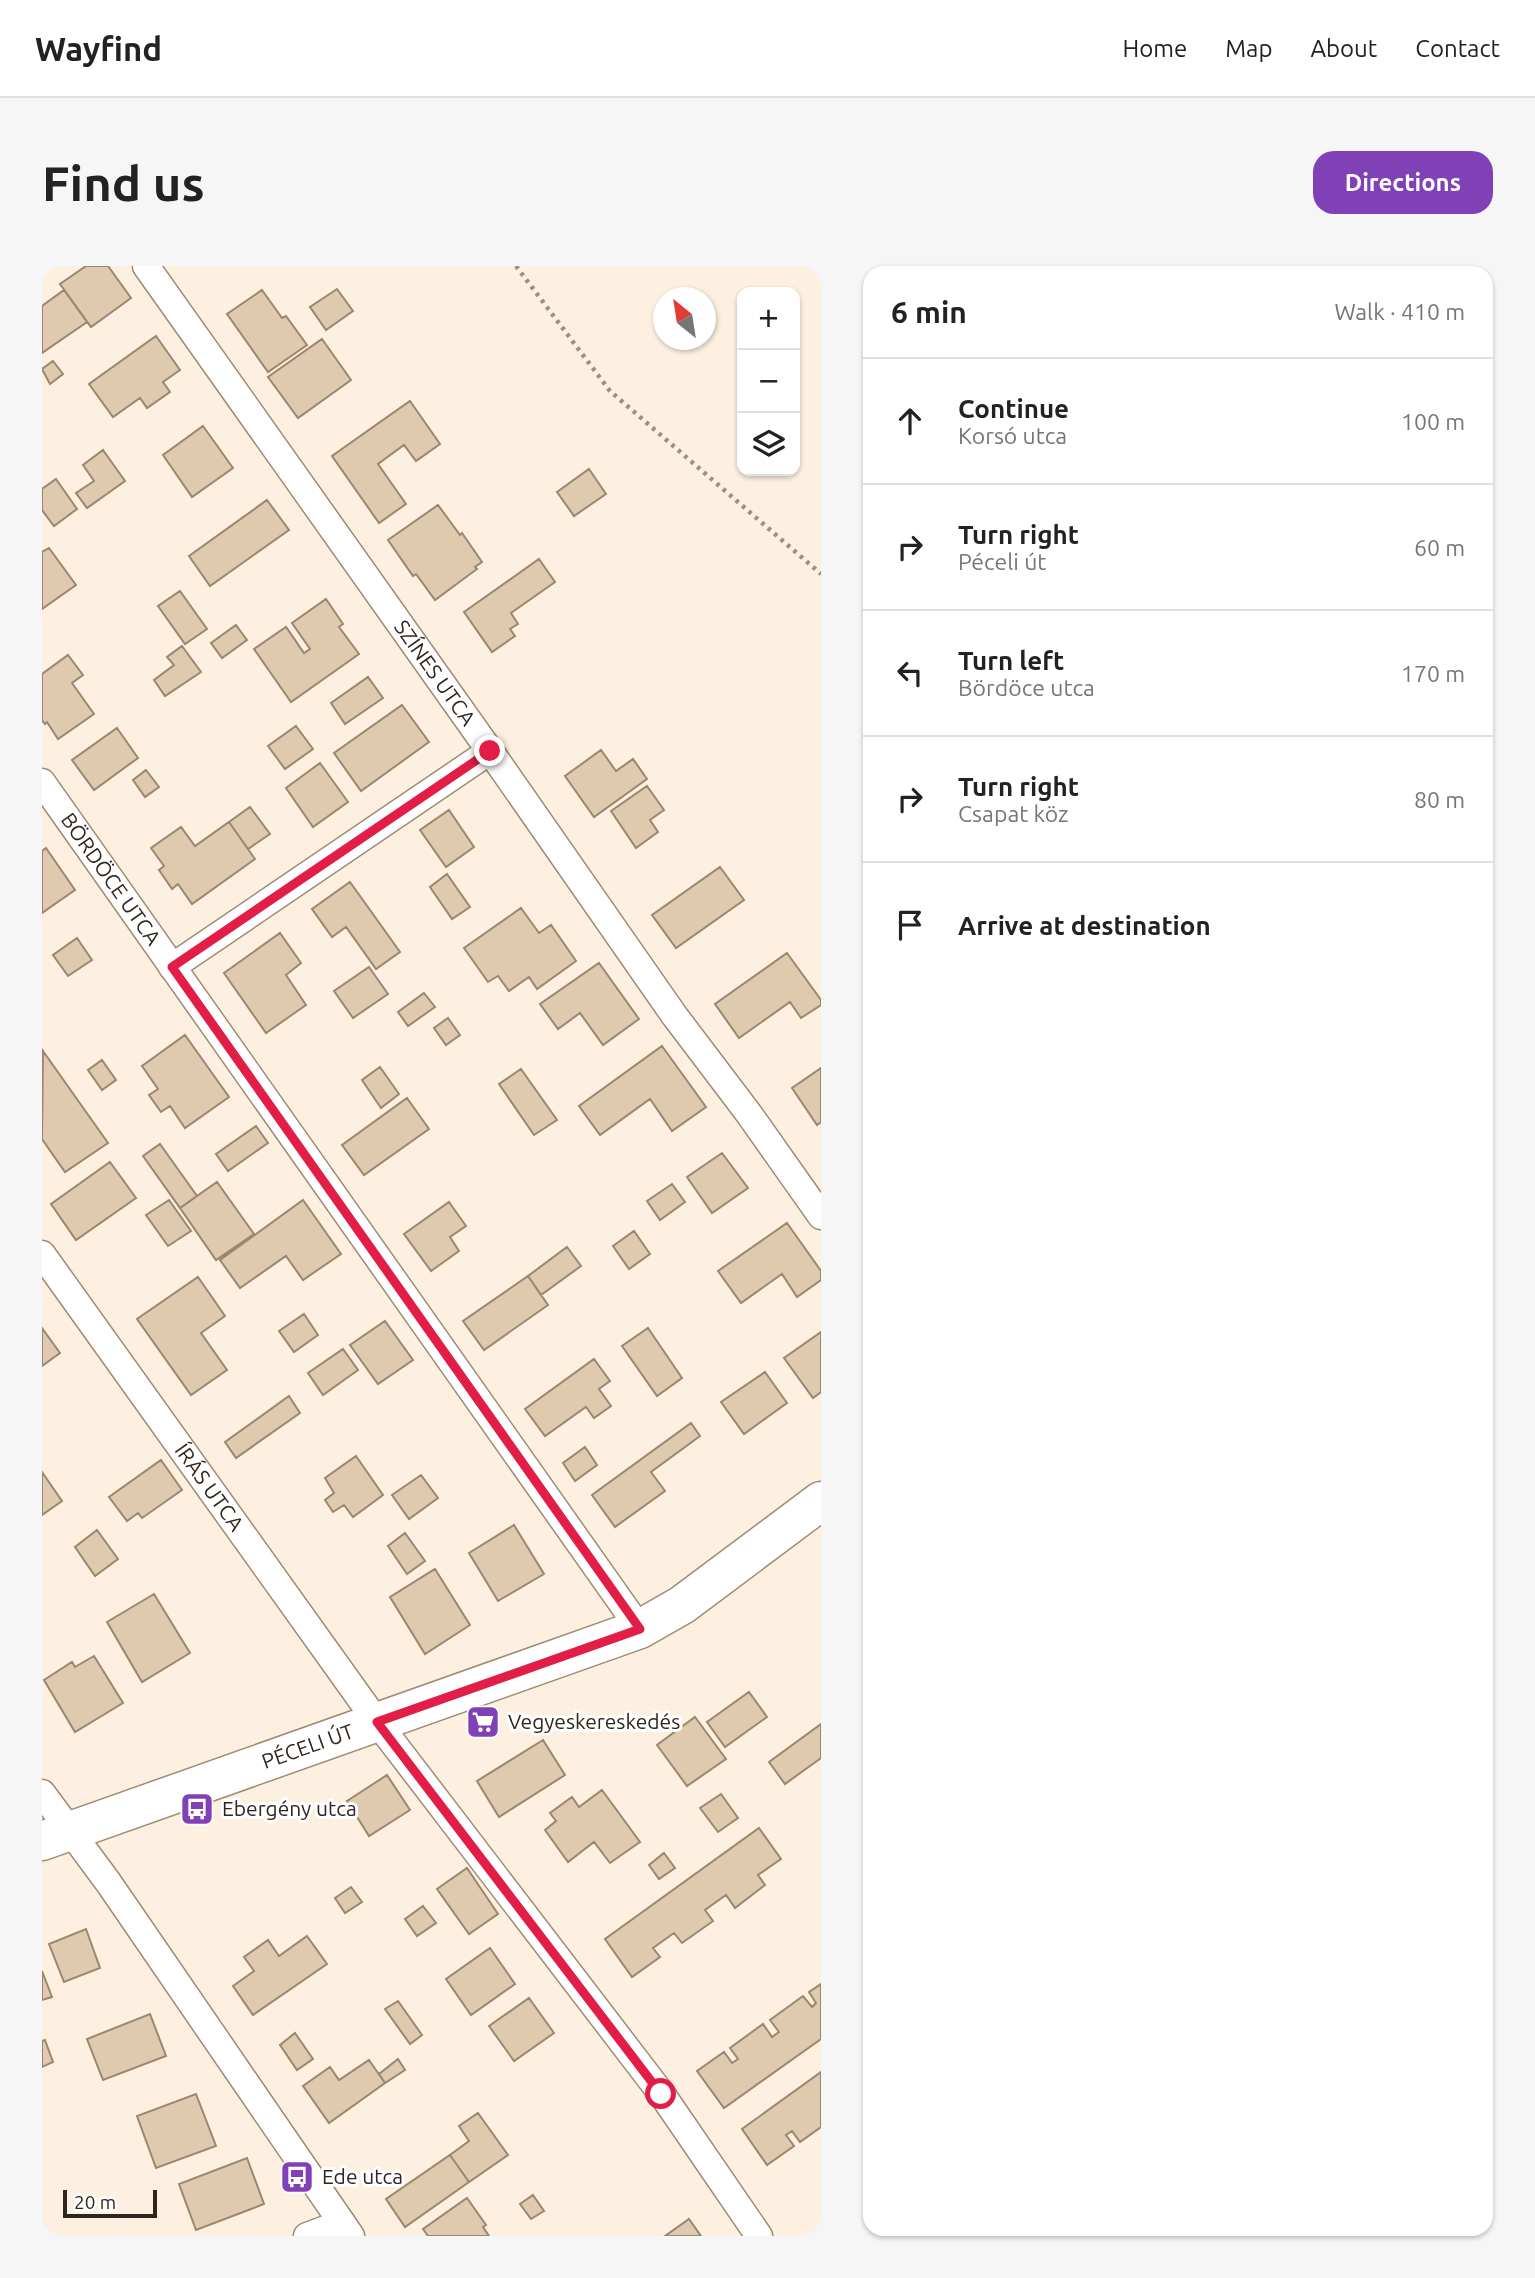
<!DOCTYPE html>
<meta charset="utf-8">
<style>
:root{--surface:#fff;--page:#f6f6f6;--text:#222;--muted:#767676;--line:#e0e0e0;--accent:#8041b6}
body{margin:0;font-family:Ubuntu,sans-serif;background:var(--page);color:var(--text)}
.controls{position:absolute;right:21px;top:21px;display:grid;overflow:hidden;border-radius:14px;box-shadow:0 2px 5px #0004}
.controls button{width:63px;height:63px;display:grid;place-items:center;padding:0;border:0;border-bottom:2px solid var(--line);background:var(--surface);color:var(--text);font:35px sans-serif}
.compass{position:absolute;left:611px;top:21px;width:63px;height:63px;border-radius:50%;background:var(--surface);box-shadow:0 2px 5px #0004;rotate:330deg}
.scale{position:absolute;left:21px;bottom:18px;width:94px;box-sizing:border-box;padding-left:7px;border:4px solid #2e261c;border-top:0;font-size:19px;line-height:24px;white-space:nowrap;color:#2e261c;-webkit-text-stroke:5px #fff;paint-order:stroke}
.stop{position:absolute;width:21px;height:21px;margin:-16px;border:5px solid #e11d48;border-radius:50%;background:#fff}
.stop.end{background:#e11d48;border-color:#fff;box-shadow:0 2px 7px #0008}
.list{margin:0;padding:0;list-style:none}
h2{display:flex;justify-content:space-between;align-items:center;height:91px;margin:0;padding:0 28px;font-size:30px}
h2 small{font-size:23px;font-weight:400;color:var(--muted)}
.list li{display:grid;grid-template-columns:46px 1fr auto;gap:21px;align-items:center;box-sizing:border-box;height:126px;padding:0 28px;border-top:2px solid var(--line)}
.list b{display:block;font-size:26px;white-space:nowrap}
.list p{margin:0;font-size:23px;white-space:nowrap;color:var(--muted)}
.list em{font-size:23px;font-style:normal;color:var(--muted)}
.icon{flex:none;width:38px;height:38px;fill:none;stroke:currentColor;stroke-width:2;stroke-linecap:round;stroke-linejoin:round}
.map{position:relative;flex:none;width:779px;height:1970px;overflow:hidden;border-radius:21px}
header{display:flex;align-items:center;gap:42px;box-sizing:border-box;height:98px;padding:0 35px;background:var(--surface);border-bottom:2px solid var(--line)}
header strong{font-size:33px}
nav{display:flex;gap:38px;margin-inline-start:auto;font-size:24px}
.intro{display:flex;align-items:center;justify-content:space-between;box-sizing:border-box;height:168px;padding:0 42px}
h1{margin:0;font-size:49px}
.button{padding:18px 32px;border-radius:21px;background:var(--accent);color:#fff;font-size:24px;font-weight:700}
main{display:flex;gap:42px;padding:0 42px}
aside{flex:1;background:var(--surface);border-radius:21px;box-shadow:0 2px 5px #0004}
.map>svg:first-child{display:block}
</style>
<header>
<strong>Wayfind</strong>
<nav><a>Home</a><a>Map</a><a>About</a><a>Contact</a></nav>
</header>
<div class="intro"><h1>Find us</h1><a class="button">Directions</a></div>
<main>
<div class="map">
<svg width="779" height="1970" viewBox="0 0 779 1970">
<rect width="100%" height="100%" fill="#fdf0e0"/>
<path fill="#dfcab0" stroke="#9b876f" stroke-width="2" d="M44,0h22l23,32 -40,29 -31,-43z
M295,23l16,22 -27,19 -16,-23z
M22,24l23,32 -45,31v-47z
M220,24l20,28 4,-2 21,29 -39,27 -41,-58z
M114,70l24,34 -17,12 7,10 -23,16 -7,-10 -27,19 -24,-33z
M280,73l29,41 -53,38 -30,-41z
M11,95l10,13 -13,10 -8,-15z
M368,135l30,43 -24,17 -12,-16 -26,19 28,40 -27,19 -47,-67z
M161,160l30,42 -41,29 -29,-42z
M61,184l22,31 -38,27 -11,-15 18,-12 -11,-16z
M547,203l17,25 -32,22 -17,-24z
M14,213l21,30 -23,17 -12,-16v-21z
M225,234l22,30 -79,56 -21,-30z
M396,239l22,30 2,-2 20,29 -7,5 2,2 -42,31 -19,-26 -3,2 -25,-36z
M7,282l27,37 -34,24v-57z
M497,293l16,23 -44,31 7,11 -8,5 5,7 -23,16 -28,-40z
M138,325l27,38 -22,15 -27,-38z
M284,333l17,25 -4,3 20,27 -68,48 -37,-53 32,-22 18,26 6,-4 -18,-26z
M194,359l11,15 -25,18 -11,-15z
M140,380l19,26 -36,24 -11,-16 20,-15 -7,-8z
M26,389l15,20 -11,8 22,31 -36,25 -11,-17 -2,2 -3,-4v-46z
M326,411l15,21 -38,26 -14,-21z
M360,439l27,37 -68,49 -27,-38z
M254,460l17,23 -28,20 -17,-23z
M75,462l21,30 -44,32 -22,-30z
M559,484l15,21 17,-12 14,20 -53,38 -29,-41z
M278,497l28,39 -35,25 -27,-39z
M104,504l13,17 -14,10 -12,-17z
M605,520l17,24 -14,10 8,12 -22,16 -25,-37z
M208,541l20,27 -22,15 -19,-27z
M407,544l25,37 -28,20 -26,-37z
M187,556l26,37 -63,45 -14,-20 -6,5 -13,-19 5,-4 -13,-18 30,-21 14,19z
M4,582l29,42 -33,23v-62z
M678,601l24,33 -68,48 -24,-33z
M405,608l23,33 -18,12 -22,-32z
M308,616l50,70 -24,17 -30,-42 -14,10 -20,-28z
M479,642l18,25 12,-8 25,36 -39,28 -8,-12 -20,14 -11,-15 -10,6 -24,-34z
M238,667l21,30 -15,12 20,30 -40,28 -42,-60z
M35,672l15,22 -24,16 -15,-21z
M745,687l34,47v5l-20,13 -11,-16 -51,36 -24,-34z
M557,697l40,56 -36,26 -23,-32 -22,16 -18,-25z
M327,701l19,27 -35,24 -19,-27z
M382,727l11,14 -27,19 -10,-14z
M406,752l12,17 -14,10 -12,-17z
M143,769l44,62 -44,31 -15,-22 -9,6 -12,-17 9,-6 -16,-23z
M620,780l44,61 -34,24 -22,-32 -50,36 -21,-29z
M1,785l65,92 -43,29 -23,-33z
M60,794l14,20 -14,10 -14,-20z
M338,801l19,27 -18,14 -19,-28z
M779,802v54l-4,3 -25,-37z
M479,803l36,51 -23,15 -35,-51z
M365,832l22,31 -65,46 -22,-30z
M214,860l12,17 -40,28 -12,-17z
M118,878l37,52 -17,12 -37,-52z
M680,887l26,35 -36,25 -25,-36z
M68,896l26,36 -60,42 -25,-36z
M175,916l37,52 -38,26 -36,-52z
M630,918l13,18 -25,18 -13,-19z
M127,934l22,31 -23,15 -22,-31z
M261,934l38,54 -38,26 -17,-24 -46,32 -20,-28z
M407,936l17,24 -16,11 9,14 -28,20 -27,-37z
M745,957l34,48v9l-24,17 -15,-23 -41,29 -23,-32z
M592,965l16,23 -21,15 -16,-23z
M525,981l14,19 -40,29 -13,-19z
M486,1010l20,29 -64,45 -21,-29z
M156,1011l27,39 -24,17 26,37 -36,25 -54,-76z
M262,1048l14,21 -24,17 -15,-21z
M343,1055l28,39 -35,24 -28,-39z
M0,1062l18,25 -18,13z
M606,1062l34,50 -25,18 -35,-50z
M779,1066v60l-8,6 -29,-40z
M301,1083l15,21 -35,25 -15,-22z
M552,1093l16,22 -11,8 12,17 -17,12 -8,-11 -41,29 -20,-27z
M723,1106l22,31 -43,31 -23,-32z
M247,1130l11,17 -64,45 -11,-16z
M649,1157l9,13 -49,36 14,19 -50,36 -23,-32z
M543,1181l12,18 -22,16 -12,-18z
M314,1190l27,39 -30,22 -9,-12 -11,7 -8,-12 9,-7 -9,-15z
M119,1194l21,30 -40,28 -4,-5 -11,8 -18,-24z
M0,1206l20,29 -20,14z
M379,1209l17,23 -29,21 -17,-24z
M472,1259l30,49 -46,27 -29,-48z
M55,1264l21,29 -23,17 -20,-29z
M363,1267l20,28 -18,13 -19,-28z
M393,1303l35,56 -45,29 -35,-57z
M112,1328l36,59 -48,29 -35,-60z
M52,1390l29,47 -48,29 -31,-52 28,-18 3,5z
M707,1426l18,25 -42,30 -18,-25z
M653,1451l31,42 -39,27 -30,-41z
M779,1458v34l-36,26 -16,-22z
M501,1474l22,35 -66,42 -22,-36z
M345,1509l23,35 -41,26 -22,-35z
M560,1524l38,52 -30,21 -16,-21 -26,20 -23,-32 11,-9 -6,-8 22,-16 7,10z
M679,1528l17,24 -20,14 -18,-24z
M717,1562l22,31 -23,16 7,10 -30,23 -9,-13 -21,15 8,11 -31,22 -8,-10 -21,15 7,9 -28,20 -27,-38z
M622,1587l11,15 -16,11 -10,-14z
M425,1602l31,46 -29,20 -32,-45z
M309,1621l11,15 -17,11 -10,-15z
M381,1640l13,17 -19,13 -12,-17z
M44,1663l14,39 -36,14 -15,-38z
M265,1670l20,28 -74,51 -20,-29 21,-15 -10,-14 24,-17 11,16z
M448,1682l25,36 -44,31 -25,-36z
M0,1705l10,26 -10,3z
M779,1718v55l-97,69 -27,-37 27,-19 8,11 6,-4 -8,-11 33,-24 9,13 7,-5 -9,-12 33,-24 9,11 4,-4 -7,-11z
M487,1732l25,35 -40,28 -25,-35z
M356,1735l24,34 -12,9 -25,-35z
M108,1748l16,42 -63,24 -16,-41z
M253,1767l18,26 -16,11 -17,-25z
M3,1774l8,22 -11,5v-26z
M356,1793l7,11 -20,13 -6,-9z
M327,1794l16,23 -56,40 -26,-37 27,-19 9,13z
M779,1806v55l-21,15 -8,-11 -6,4 8,11 -27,19 -25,-36z
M154,1828l20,52 -60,22 -19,-52z
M436,1847l30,42 -39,27 -19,-27 19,-14 -10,-15z
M408,1889l19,27 -64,45 -19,-28z
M205,1892l17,46 -68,26 -17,-46z
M491,1929l11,16 -13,8 -11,-15z
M425,1932l19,27 -3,2 6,9h-61l-5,-7z
M647,1953l12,17h-36z"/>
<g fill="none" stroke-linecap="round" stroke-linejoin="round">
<defs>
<g id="minor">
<path id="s1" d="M104,0l344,485 184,264 75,99 72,102"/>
<path id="s2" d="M0,516l598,847"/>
<path d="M130,701l318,-216"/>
<path id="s3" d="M0,988l335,468 284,371 98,143"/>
<path d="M0,1527l66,89 243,354"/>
<path d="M265,1970l35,-13"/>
</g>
<g id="secondary">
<path id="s4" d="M0,1575l598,-212 42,-24 139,-104"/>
</g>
</defs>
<use href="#minor" stroke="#9f8b73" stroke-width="29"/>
<use href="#secondary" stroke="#9f8b73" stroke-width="41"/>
<path stroke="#9b9183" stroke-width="4.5" stroke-dasharray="3.5 5" stroke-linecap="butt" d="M474,0l94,125 211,183"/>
<use href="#minor" stroke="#fff" stroke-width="26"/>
<use href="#secondary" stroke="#fff" stroke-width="38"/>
</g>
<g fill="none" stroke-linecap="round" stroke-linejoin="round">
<path stroke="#e11d48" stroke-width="9" d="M448,485l-318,216 468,662 -263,93 284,372"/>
</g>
<defs>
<symbol id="supermarket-square" viewBox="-11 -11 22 22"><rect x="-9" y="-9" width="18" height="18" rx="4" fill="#8041b6" stroke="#fff"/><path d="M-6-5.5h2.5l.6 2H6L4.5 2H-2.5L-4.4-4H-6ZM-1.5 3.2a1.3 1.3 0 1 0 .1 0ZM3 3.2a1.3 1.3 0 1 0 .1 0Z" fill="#fff"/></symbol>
<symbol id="bus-square" viewBox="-11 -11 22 22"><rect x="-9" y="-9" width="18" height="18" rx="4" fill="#8041b6" stroke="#fff"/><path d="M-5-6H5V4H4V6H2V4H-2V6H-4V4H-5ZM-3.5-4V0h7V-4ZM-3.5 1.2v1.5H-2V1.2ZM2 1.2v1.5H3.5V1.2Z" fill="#fff"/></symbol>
</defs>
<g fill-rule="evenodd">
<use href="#supermarket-square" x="422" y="1437" width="38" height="38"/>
<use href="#bus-square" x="136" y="1524" width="38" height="38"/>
<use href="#bus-square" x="236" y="1892" width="38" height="38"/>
</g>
<g text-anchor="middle" stroke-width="6" stroke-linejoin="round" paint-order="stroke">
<g font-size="21" fill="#2e261c" stroke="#fff">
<text dy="7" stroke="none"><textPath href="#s1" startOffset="499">SZÍNES UTCA</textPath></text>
<text dy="7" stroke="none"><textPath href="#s2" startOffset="119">BÖRDÖCE UTCA</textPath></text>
<text dy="7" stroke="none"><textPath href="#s3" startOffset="287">ÍRÁS UTCA</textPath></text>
<text dy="7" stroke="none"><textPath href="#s4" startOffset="282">PÉCELI ÚT</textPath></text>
</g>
<g font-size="21" fill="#2e261c" stroke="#fff" text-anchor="start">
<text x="466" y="1463">Vegyeskereskedés</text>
<text x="180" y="1550">Ebergény utca</text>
<text x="280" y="1918">Ede utca</text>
</g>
</g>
</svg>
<div class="controls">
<button>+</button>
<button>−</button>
<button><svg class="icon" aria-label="layers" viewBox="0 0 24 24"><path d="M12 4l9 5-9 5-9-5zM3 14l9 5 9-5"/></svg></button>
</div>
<svg class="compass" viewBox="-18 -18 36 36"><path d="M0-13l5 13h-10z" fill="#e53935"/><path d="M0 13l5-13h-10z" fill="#767676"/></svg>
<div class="scale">20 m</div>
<div class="stop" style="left:619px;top:1828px"></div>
<div class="stop end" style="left:448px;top:485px"></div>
</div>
<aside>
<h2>6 min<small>Walk · 410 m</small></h2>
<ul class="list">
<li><svg class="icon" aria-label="ahead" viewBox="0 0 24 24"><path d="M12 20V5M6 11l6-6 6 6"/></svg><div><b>Continue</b><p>Korsó utca</p></div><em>100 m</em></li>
<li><svg class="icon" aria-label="right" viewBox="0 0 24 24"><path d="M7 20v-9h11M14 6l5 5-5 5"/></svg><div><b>Turn right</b><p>Péceli út</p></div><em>60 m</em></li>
<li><svg class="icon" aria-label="left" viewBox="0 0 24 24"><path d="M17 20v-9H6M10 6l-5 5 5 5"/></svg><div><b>Turn left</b><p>Bördöce utca</p></div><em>170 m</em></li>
<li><svg class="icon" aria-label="right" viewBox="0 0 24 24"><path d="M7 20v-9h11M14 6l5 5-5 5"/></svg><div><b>Turn right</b><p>Csapat köz</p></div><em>80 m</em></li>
<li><svg class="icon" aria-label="arrive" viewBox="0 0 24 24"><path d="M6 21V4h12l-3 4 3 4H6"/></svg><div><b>Arrive at destination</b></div></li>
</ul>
</aside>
</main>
